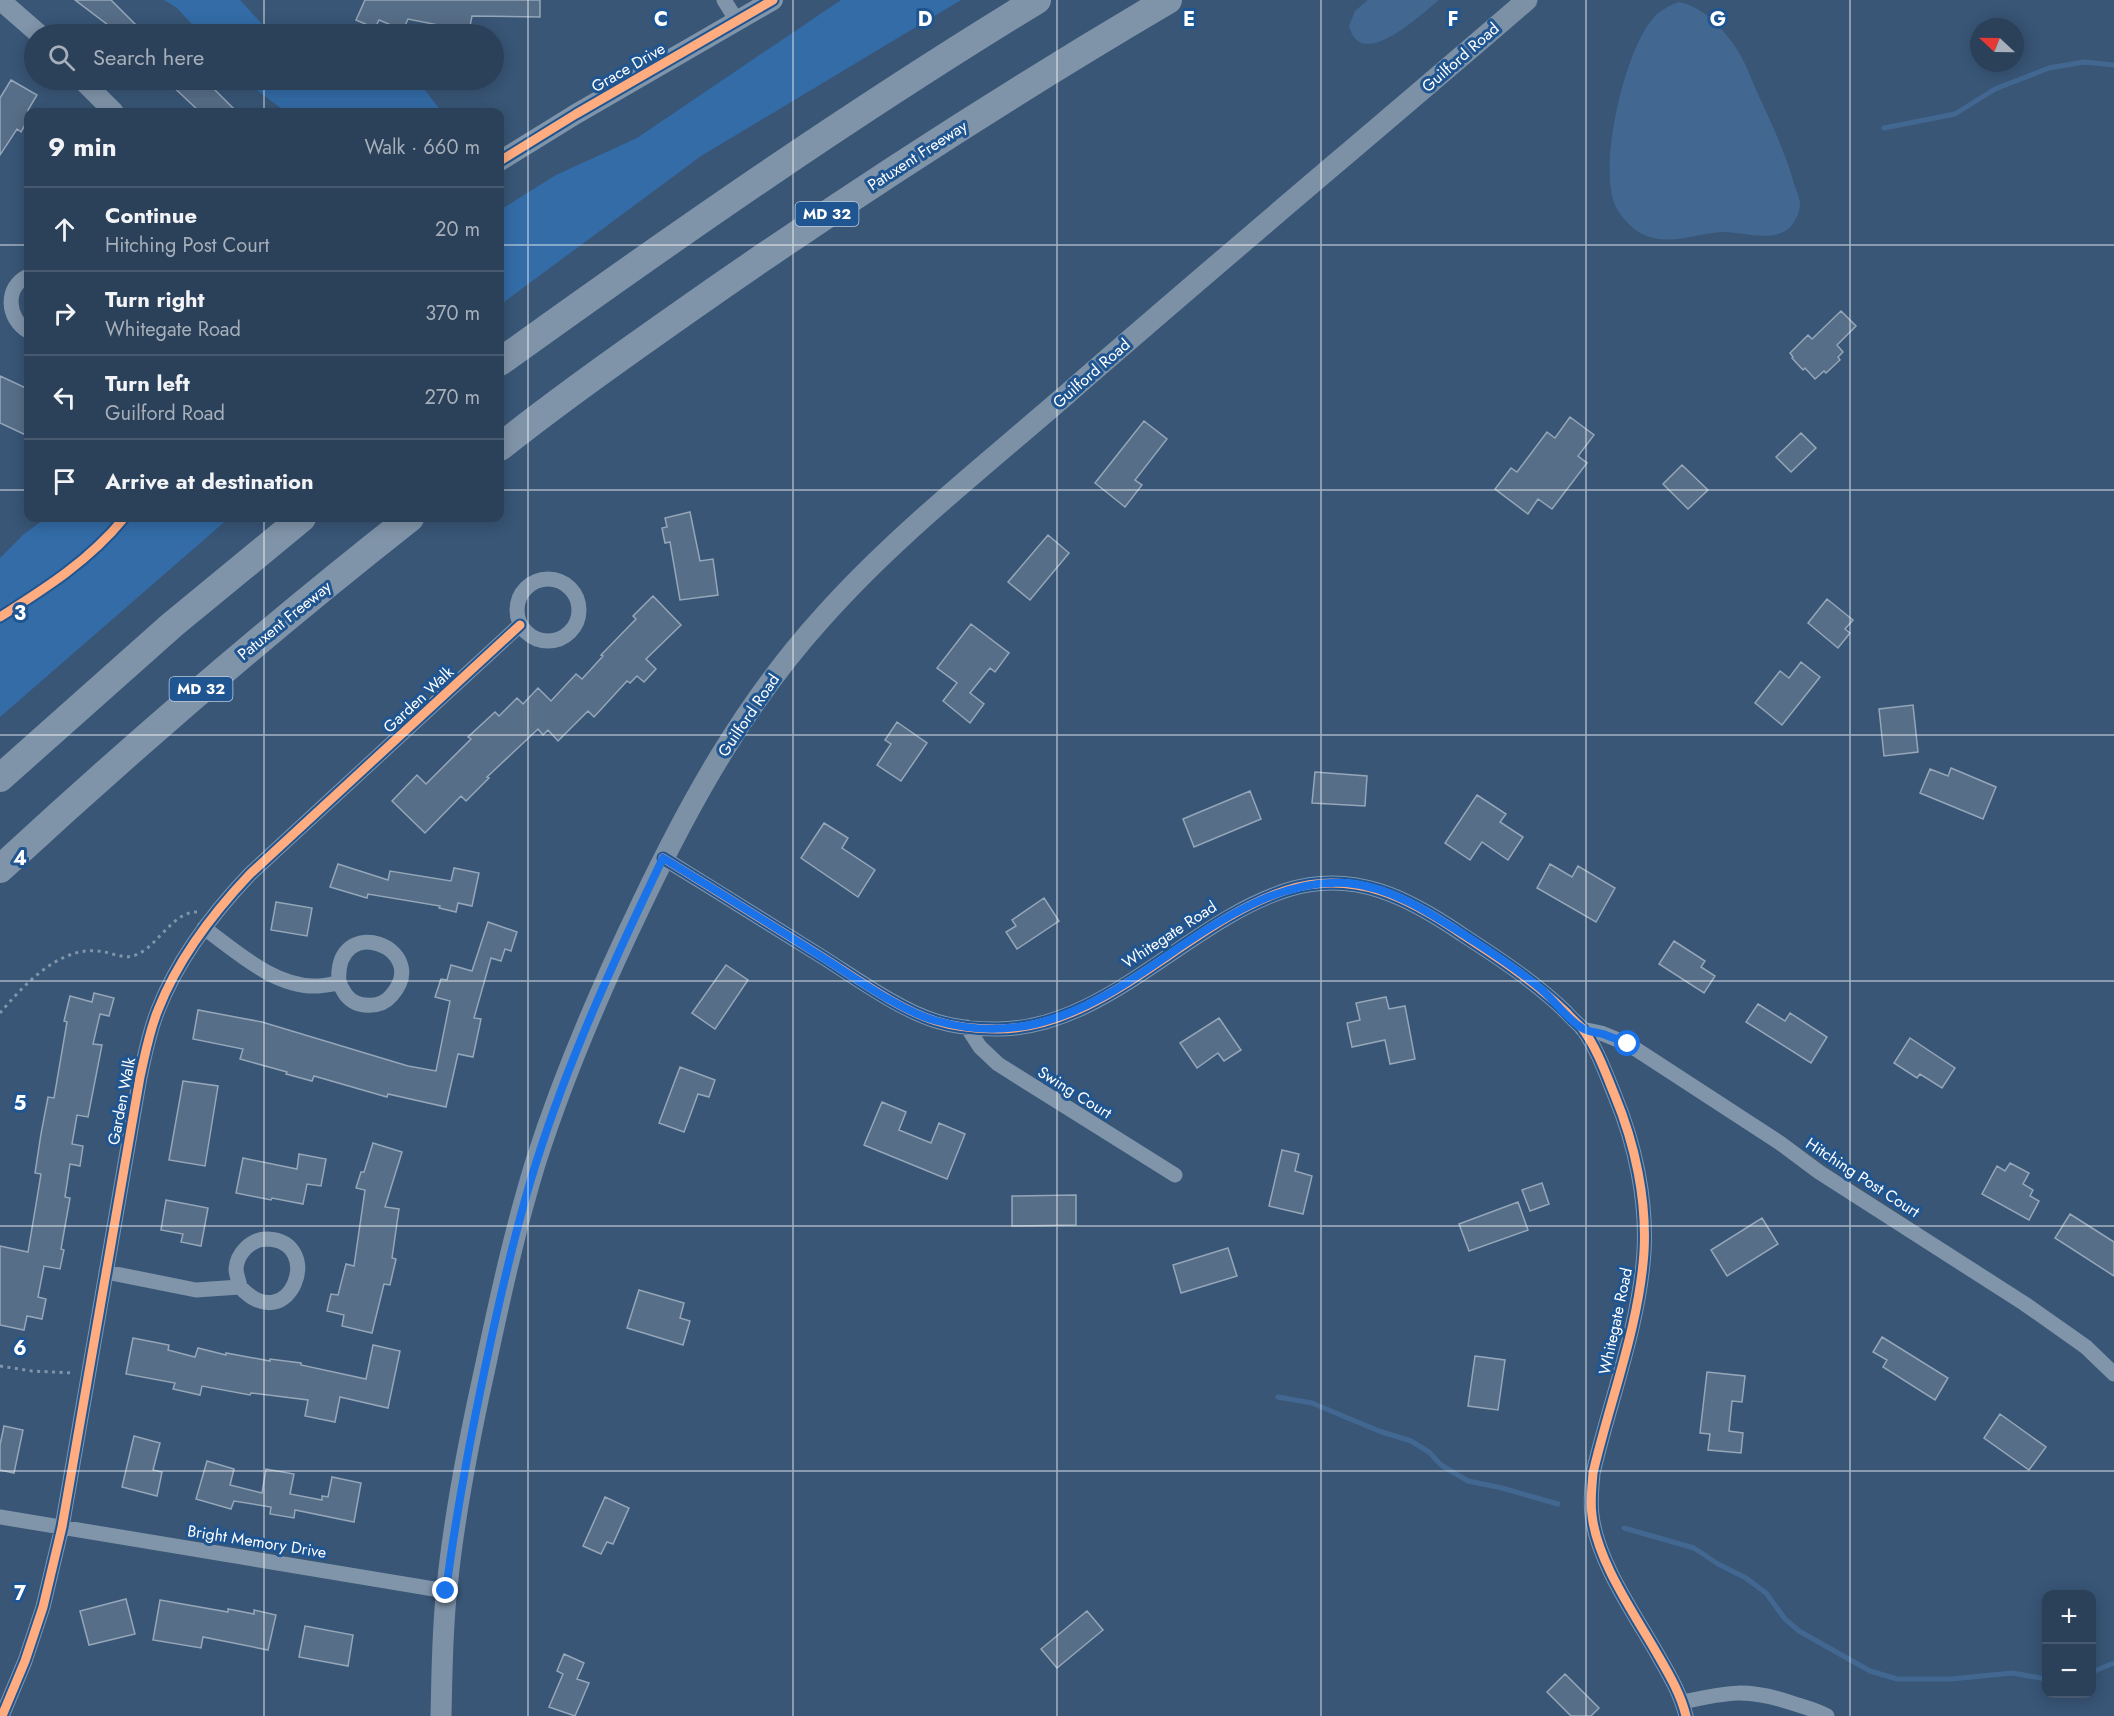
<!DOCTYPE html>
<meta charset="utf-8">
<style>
:root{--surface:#2b4059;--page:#33475f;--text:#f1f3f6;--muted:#a6afba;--line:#47596f}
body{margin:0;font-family:Jost,sans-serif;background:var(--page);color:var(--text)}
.controls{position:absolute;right:18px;bottom:18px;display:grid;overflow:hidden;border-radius:12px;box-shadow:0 3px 15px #0003}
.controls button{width:54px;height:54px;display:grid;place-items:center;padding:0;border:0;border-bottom:2px solid var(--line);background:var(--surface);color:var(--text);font:30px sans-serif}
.compass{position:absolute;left:1970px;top:18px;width:54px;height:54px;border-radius:50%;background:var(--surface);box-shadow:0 3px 15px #0003;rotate:292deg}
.stop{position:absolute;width:18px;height:18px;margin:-14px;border:4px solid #1a73e8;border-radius:50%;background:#fff}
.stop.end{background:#1a73e8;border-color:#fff;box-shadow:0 2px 6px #0008}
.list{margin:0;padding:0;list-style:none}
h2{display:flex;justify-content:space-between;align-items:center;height:78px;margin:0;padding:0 24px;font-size:26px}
h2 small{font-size:20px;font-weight:400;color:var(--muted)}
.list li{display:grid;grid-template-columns:39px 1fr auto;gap:18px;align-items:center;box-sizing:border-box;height:84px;padding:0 24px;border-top:2px solid var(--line)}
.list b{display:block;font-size:22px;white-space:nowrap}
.list p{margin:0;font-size:20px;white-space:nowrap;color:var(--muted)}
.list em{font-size:20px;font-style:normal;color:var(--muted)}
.icon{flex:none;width:33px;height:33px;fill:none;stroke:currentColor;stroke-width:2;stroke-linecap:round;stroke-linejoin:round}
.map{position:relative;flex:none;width:2114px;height:1716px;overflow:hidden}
.search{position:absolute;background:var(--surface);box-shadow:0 3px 15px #0003;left:24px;top:24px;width:480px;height:66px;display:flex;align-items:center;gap:15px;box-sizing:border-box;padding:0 21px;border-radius:33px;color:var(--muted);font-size:22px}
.panel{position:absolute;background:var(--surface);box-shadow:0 3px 15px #0003;left:24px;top:108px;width:480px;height:414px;border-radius:12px}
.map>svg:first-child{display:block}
</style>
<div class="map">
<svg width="2114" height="1716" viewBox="0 0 2114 1716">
<rect width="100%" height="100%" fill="#395677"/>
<path fill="#336ca7" d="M164,0h76l31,34 66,-8 12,8h-148l-24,-26z
M841,0h120l-260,156 -201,149v-95l56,-35 81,-37z
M243,80h174l25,32h-156z
M46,518h183l-229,199v-159l24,-24z"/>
<path fill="#426891" d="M1368,0h71c-18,14 -78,73 -90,26l6,-15z
M1679,2c18,4 32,15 44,29 6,7 12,15 16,22 7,11 12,25 17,37 15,32 30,64 39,97 2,5 5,12 5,17 0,7 -4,16 -8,21 -15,19 -49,7 -69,7 -27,1 -54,15 -81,2 -10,-5 -22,-18 -27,-29 -17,-40 10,-159 41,-190 7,-6 14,-10 23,-13z"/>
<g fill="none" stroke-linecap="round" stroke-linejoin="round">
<path stroke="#426891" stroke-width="5" d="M1884,128l71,-14 40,-25 54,-21 35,-6 30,3
M1278,1397l34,6 67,28 32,10 18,11 12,13 27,16 34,7 56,16
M1624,1528l70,20 24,16 28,14 20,15 19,26 14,12 71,40 27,8h54l61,-6 34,6
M2092,1672l22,-9"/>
</g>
<path fill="#576e88" stroke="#95a6b8" stroke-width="1.5" d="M75,0h36l34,34h-25z
M365,0h175v17l-68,-1 -3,15 -61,-12 -5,11 -24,-10 -4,8 -19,-8z
M11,80l26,15 -9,15v10l-7,12 -4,-3 -17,26v-57z
M166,80h39l32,32h-37z
M1841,311l15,15 -19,19 6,7 -5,5 2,3 -14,13 -2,-2 -9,8 -10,-11 -2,2 -11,-12 1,-1 -3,-4 18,-18 4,4z
M0,376l28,13v47l-28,-13z
M1570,417l24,18 -16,21 9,7 -35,46 -14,-10 -10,15 -33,-25 16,-21 6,4 30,-40 8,6z
M1144,421l23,18 -32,41 7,5 -17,22 -30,-24z
M1801,433l15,15 -25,24 -15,-15z
M1682,465l26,25 -20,19 -25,-25z
M690,512l10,49 13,-2 5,36 -38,5 -10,-58 -5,1 -3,-15 5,-1 -2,-9z
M1048,535l21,18 -39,47 -22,-18z
M653,596l28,29 -35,34 10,10 -12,13 -7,-6 -7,7 -3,-2 -33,36 -6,-6 -30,30 -10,-11 -5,5 -5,-6 -51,48 2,1 -23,23 -5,-5 -36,37 -33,-32 25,-26 9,9 45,-45 -3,-2 27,-25 4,4 18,-18 6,6 15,-16 13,13 25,-27 6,5 21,-23 -2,-1 35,-36 -3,-3z
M1827,599l26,21 -8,9 5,4 -12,15 -30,-25z
M971,624l38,29 -14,19 -5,-4 -20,25 14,11 -14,19 -27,-22 14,-18 -20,-15z
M1801,662l19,15 -38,48 -27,-22 25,-32 9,7z
M1913,705l5,47 -34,4 -5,-47z
M897,722l30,21 -26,38 -24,-16 14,-21 -6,-4z
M1951,768l45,19 -13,32 -63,-26 10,-24 18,7z
M1315,772l52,4 -2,30 -53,-3z
M1250,791l11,28 -67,28 -11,-28z
M1477,795l29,19 -6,8 23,15 -15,23 -26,-18 -12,18 -25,-17z
M824,823l24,15 -6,10 33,22 -17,27 -57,-39z
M338,864l50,16 2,-9 61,10 3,-13 25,5 -7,33 -14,-3 -2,9 -17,-4 1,-2 -72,-12 -1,4 -37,-11z
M1550,864l22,13 6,-11 37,22 -19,34 -59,-34z
M1044,898l15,23 -42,28 -11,-17 10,-6 -4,-6z
M276,902l36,6 -5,28 -36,-6z
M488,922l29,10 -6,19 -6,-2 -4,12 -10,-3 -17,60 7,1 -8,38 -15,-3 -12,53 -58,-13 -1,3 -73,-21 -2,5 -26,-7 1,-2 -47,-13 3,-10 -50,-10 5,-29 64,12 146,44 28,5 14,-70 -15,-4 6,-18 6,1 4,-15 21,6z
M1674,941l31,20 -4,6 14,9 -11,17 -45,-29z
M726,965l22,15 -33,49 -23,-16z
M94,993l20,5 -5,18 -9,-2 -7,30 9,1 -14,72 -11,-2 -5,29 11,2 -3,20 -10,-2 -5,33 5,1 -9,51 3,1 -4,19 -16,-3 -6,31 8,2 -4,20 -15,-3 -3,14 -24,-5v-79l28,6 13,-78 -6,-1 6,-39 7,-37 6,1 13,-76 -3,-1 6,-25 22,6z
M1386,997l3,12 16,-3 10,53 -25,5 -5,-24 -33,7 -5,-24 13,-3 -4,-17z
M1758,1004l27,17 5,-8 37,24 -16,26 -65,-41z
M1219,1018l22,32 -17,11 -6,-8 -21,15 -17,-25z
M1910,1038l45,30 -13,20 -22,-14 -3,4 -23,-15z
M680,1067l35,13 -6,17 -11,-3 -14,38 -25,-9z
M183,1081l35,5 -13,80 -36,-6z
M882,1102l24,10 -7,18 32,13 8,-20 26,11 -18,45 -83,-34z
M373,1143l29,9 -17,55 14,2 -7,49 4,1 -6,26 -6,-1 -12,49 -30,-7 2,-11 -17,-4 4,-17 7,1 8,-31 8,2 11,-76 -9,-2 5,-16h3z
M1282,1150l17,4 -4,17 17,5 -9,38 -34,-8z
M299,1154l27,5 -5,27 -14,-2 -4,20 -31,-6 -1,2 -35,-7 7,-35 54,11z
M2010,1163l19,10 -6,11 10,6 -3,6 9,5 -10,19 -47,-26 15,-28 8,5z
M1542,1183l7,21 -19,7 -8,-21z
M1076,1195v30l-64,1v-30z
M166,1200l42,8 -7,38 -20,-4 2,-8 -22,-4z
M1518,1202l10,28 -59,21 -10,-27z
M2070,1214l44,28v34l-59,-38z
M1762,1218l16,26 -51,32 -16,-26z
M1228,1248l9,28 -56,17 -8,-28z
M639,1290l45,13 -4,15 10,3 -7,24 -56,-17z
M1882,1337l66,41 -13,22 -52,-33 4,-7 -14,-8z
M133,1338l36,7 -1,5 27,7 3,-9 28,7v-2l44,8v-2l31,4v2l65,14 7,-34 27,6 -12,57 -48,-11 -5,25 -30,-6 3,-16 -57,-7 -1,2 -48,-9 -2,9 -27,-6 2,-6 -49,-9z
M1475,1356l30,4 -7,50 -30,-4z
M1707,1372l38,4 -3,26 -10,-1 -3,30 14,2 -2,20 -33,-3 2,-16 -10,-1z
M2000,1414l46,33 -17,23 -45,-32z
M4,1426l19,4 -9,43 -14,-3v-25z
M134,1436l26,7 -7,27 9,2 -5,24 -35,-9z
M207,1461l27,8 -4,16 32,8 4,-24 28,5 -4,20 32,6v-4l6,1 4,-20 29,6 -7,39 -59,-12 -1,8 -24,-4 1,-7 -37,-6 -3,8 -35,-10z
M605,1497l24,11 -16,36 -6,-2 -6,12 -18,-8z
M126,1599l9,35 -46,11 -9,-34z
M160,1600l68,12v-3l26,5v-4l22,5 -8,35 -65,-13 -2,11 -48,-8z
M1087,1611l16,19 -46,38 -16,-19z
M305,1626l48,9 -5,31 -49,-9z
M564,1654l20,9 -7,16 12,4 -14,33 -26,-9 14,-33 -6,-3z
M1565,1674l34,34 -8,8h-20l-24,-24z"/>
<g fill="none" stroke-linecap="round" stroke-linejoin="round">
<path stroke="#8095aa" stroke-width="3" stroke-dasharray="3 4.5" stroke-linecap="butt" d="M0,1013c23,-27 58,-66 98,-62 14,1 26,10 40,3 20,-9 36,-43 59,-42
M0,1366l32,5 41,2"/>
<path stroke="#8095aa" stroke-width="15" d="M724,0l13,21
M28,276c-24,11 -21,43 0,55
M517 610a31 31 0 1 1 62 0a31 31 0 1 1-62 0Z
M663,858c54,33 108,67 161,100 33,21 76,52 112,63 19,6 41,8 60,8 108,1 191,-107 291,-139 67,-21 122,8 176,45 37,24 72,47 103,77 5,6 11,11 16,16 15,20 24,46 33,68 20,48 32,104 29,156 -5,75 -34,148 -51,221 -1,14 -3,28 -1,42 5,47 44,101 67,142 11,19 22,38 27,59
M204,928c32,23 70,59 112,58 7,0 15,-2 23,-3 2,3 4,8 7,12 10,13 34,14 45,1 43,-48 -58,-86 -52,-13
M967,1027l13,20 18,17 177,111
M1582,1029l19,4 27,11 152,99 39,29 206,132 61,43 28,27
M106,1272l90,18 44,-3c-1,-6 -4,-13 -4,-18 1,-16 15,-30 31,-30 59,2 23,101 -27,48
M0,1517l446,74
M1683,1702c45,-10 64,-14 109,1 12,4 25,7 35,13
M2,1716l23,-55 18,-54 19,-80 78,-450c5,-22 9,-45 18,-67 20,-51 54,-96 92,-136l270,-249"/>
<path stroke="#8095aa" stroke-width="20" d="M0,0l39,34
M82,80l32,32
M500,161l76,-47 197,-114"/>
<path stroke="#7c90a6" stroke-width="21" d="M441,1716c1,-42 1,-86 6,-128 7,-74 22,-148 38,-220 15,-70 30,-139 51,-207 28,-87 65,-173 105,-256 49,-103 104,-202 181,-287 73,-82 161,-151 244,-223 152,-133 308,-263 461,-395"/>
<path stroke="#8094a9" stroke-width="28" d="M500,362c175,-126 352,-249 537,-362
M500,447c71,-56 146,-108 220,-160 146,-101 295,-197 448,-287
M0,778l172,-153 130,-107
M0,869c132,-122 269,-240 410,-351"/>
<defs>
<path id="cycleway" d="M500,161l76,-47 197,-114
M0,617c46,-29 90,-57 124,-99
M663,858c54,33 108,67 161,100 33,21 76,52 112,63 19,6 41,8 60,8 108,1 191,-107 291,-139 67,-21 122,8 176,45 37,24 72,47 103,77 5,6 11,11 16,16 15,20 24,46 33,68 20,48 32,104 29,156 -5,75 -34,148 -51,221 -1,14 -3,28 -1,42 5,47 44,101 67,142 11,19 22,38 27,59
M2,1716l23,-55 18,-54 19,-80 78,-450c5,-22 9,-45 18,-67 20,-51 54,-96 92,-136l270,-249"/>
</defs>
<use href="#cycleway" stroke="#1f5591" stroke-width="13"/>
<use href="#cycleway" stroke="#ffac80" stroke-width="9"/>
</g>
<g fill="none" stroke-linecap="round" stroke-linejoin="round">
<path stroke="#1a73e8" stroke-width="8" d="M446,1591c11,-85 27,-168 45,-251 13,-60 27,-121 46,-180 33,-104 79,-204 126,-302 54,33 107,66 159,99 32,20 80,55 115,64 32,9 67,10 98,3 55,-13 100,-46 145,-77 49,-33 105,-68 166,-64 48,4 90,34 129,59 23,15 46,30 67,48 13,11 26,30 40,38 5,4 14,4 21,6 8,3 17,6 25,10"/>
</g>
<path fill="none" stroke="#fff" stroke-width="1.5" stroke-opacity="0.55" d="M264,0v34M528,0v1716M793,0v1716M1057,0v1716M1321,0v1716M1586,0v1716M1850,0v1716M264,80v32M0,245h28M500,245h1614M0,490h28M500,490h1614M264,518v1198M0,735h2114M0,981h2114M0,1226h2114M0,1471h2114"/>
<g text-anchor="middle" stroke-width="6" stroke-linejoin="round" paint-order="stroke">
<g fill="#1f5591" stroke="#bcccde" stroke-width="1.5">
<rect x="795.5" y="202" width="63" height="24" rx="4.5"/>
<rect x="169.5" y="677" width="63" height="24" rx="4.5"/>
</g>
<g font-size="15" font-weight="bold" fill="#fff">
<text x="827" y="219">MD 32</text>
<text x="201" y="694">MD 32</text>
</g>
<g font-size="16" fill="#fff" stroke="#1f5591">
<text transform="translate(1460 57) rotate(-41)" y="6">Guilford Road</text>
<text transform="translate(628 67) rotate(-30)" y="6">Grace Drive</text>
<text transform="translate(917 155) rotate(-33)" y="6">Patuxent Freeway</text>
<text transform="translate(1091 373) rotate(-41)" y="6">Guilford Road</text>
<text transform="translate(284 620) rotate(-39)" y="6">Patuxent Freeway</text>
<text transform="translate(418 699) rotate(-43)" y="6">Garden Walk</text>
<text transform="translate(748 715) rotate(-56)" y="6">Guilford Road</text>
<text transform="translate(1169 934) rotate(-33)" y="6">Whitegate Road</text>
<text transform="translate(1075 1092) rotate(32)" y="6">Swing Court</text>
<text transform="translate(121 1101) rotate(-79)" y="6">Garden Walk</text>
<text transform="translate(1863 1177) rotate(33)" y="6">Hitching Post Court</text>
<text transform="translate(1615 1321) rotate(-78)" y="6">Whitegate Road</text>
<text transform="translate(257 1541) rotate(9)" y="6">Bright Memory Drive</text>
</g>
</g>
<g font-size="20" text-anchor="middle" font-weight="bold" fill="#fff" stroke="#1f5591" stroke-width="6" stroke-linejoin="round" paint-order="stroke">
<text x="661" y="26">C</text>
<text x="925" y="26">D</text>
<text x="1189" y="26">E</text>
<text x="1453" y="26">F</text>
<text x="1718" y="26">G</text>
<text x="20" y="620">3</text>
<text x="20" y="865">4</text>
<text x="20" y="1110">5</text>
<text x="20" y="1355">6</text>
<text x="20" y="1600">7</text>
</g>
</svg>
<div class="controls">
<button>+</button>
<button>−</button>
</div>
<svg class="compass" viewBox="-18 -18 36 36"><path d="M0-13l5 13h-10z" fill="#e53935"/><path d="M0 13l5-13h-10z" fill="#a6afba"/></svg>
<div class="stop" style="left:1628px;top:1044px"></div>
<div class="stop end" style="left:446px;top:1591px"></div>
<div class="search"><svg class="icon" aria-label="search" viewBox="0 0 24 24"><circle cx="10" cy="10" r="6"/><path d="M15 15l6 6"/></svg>Search here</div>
<section class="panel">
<h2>9 min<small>Walk · 660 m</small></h2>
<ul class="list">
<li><svg class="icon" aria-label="ahead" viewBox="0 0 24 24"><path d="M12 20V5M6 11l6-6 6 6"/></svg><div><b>Continue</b><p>Hitching Post Court</p></div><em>20 m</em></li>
<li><svg class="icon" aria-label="right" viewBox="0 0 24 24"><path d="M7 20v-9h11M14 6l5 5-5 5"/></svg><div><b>Turn right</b><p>Whitegate Road</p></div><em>370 m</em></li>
<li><svg class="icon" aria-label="left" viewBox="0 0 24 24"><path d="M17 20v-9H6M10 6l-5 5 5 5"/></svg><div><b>Turn left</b><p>Guilford Road</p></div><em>270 m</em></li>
<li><svg class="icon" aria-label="arrive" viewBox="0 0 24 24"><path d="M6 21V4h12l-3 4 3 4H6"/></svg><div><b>Arrive at destination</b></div></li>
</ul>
</section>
</div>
